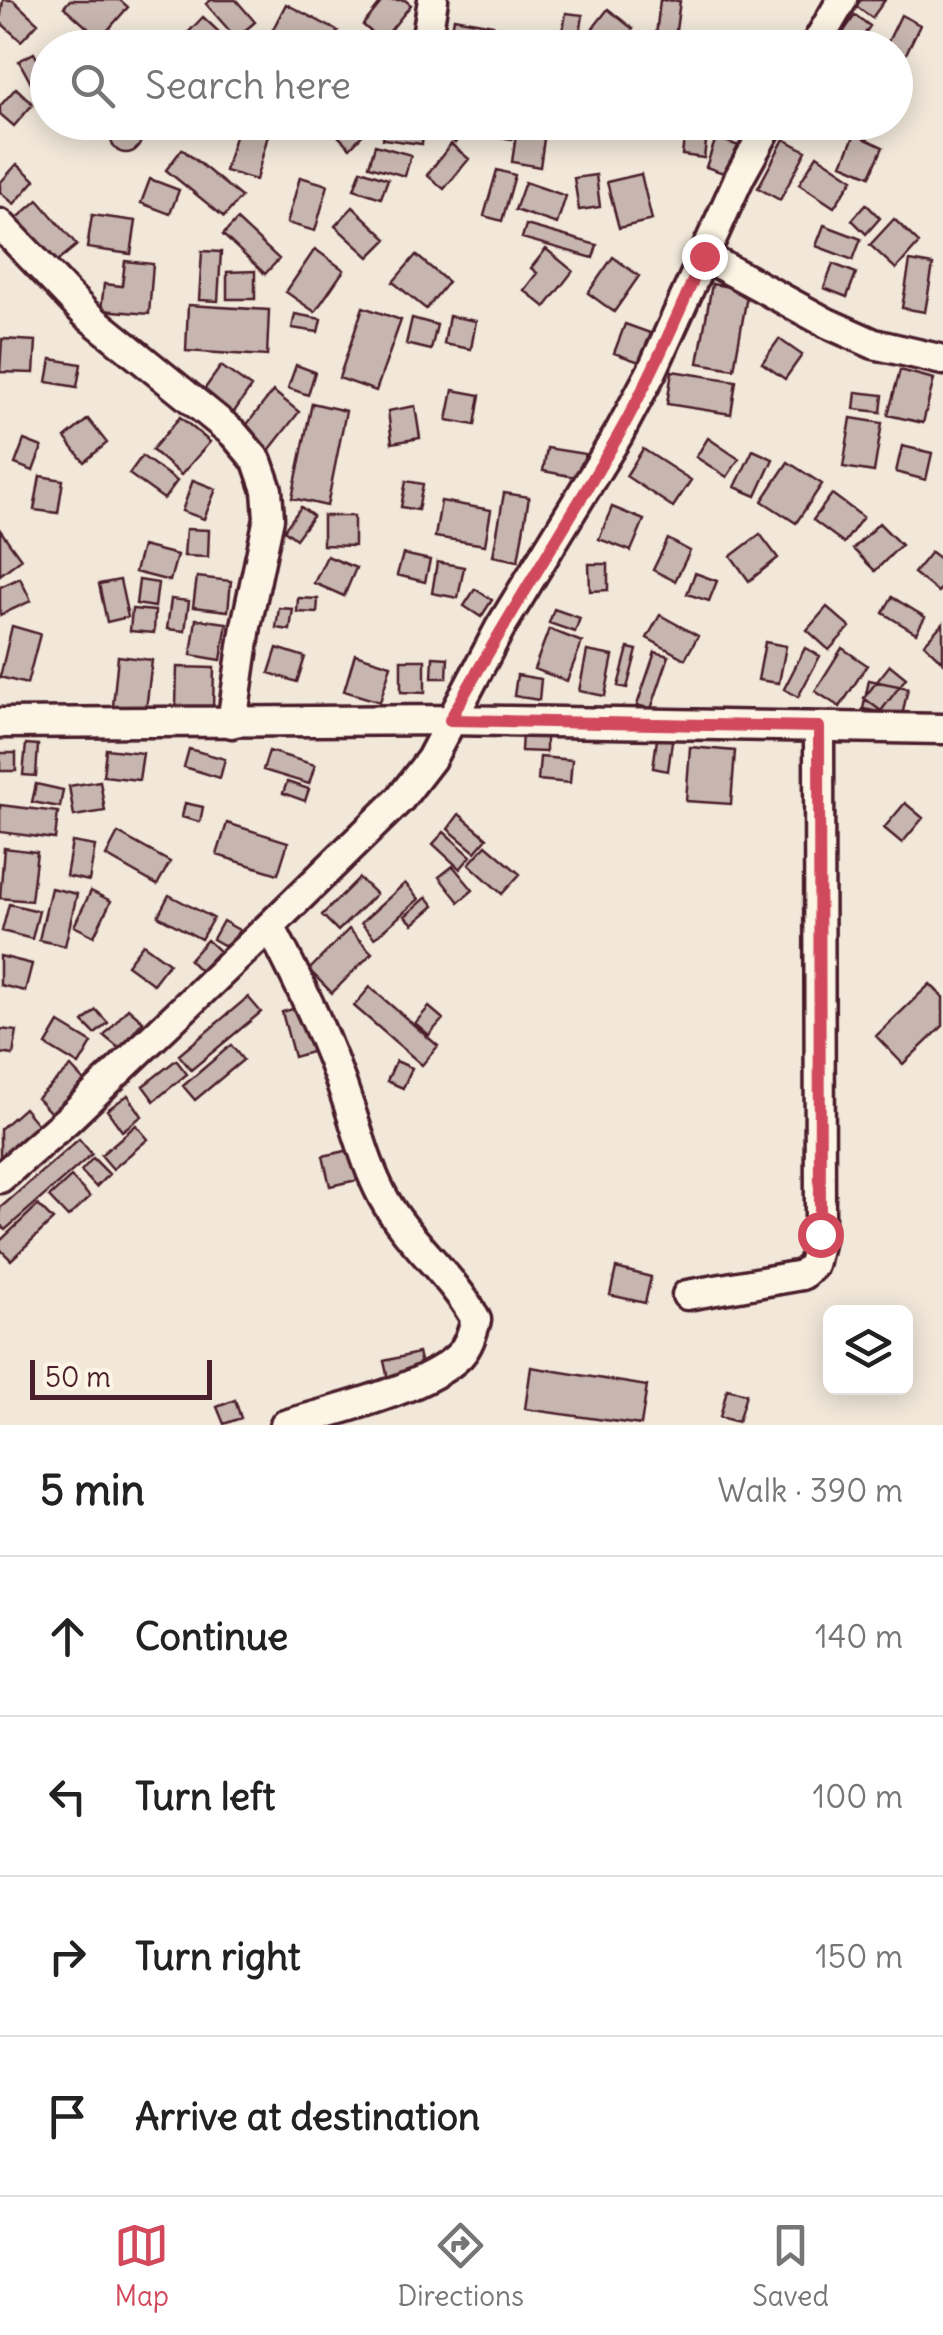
<!DOCTYPE html>
<meta charset="utf-8">
<style>
:root{--surface:#fff;--page:#f6f6f6;--text:#222;--muted:#767676;--line:#e0e0e0;--accent:#d1495b}
body{margin:0;font-family:Delius,sans-serif;background:var(--page);color:var(--text)}
.controls{position:absolute;right:30px;bottom:30px;display:grid;overflow:hidden;border-radius:15px;box-shadow:0 5px 25px #0003}
.controls button{width:90px;height:90px;display:grid;place-items:center;padding:0;border:0;border-bottom:2px solid var(--line);background:var(--surface);color:var(--text);font:50px sans-serif}
.scale{position:absolute;left:30px;bottom:25px;width:182px;box-sizing:border-box;padding-left:10px;border:5px solid #4a1f2b;border-top:0;font-size:28px;line-height:35px;white-space:nowrap;color:#4a1f2b;-webkit-text-stroke:8px #fcf5e5;paint-order:stroke}
.stop{position:absolute;width:30px;height:30px;margin:-22px;border:8px solid #d1495b;border-radius:50%;background:#fff}
.stop.end{background:#d1495b;border-color:#fff;box-shadow:0 2px 10px #0008}
.list{margin:0;padding:0;list-style:none}
h2{display:flex;justify-content:space-between;align-items:center;height:130px;margin:0;padding:0 40px;font-size:42px}
h2 small{font-size:32px;font-weight:400;color:var(--muted)}
.list li{display:grid;grid-template-columns:65px 1fr auto;gap:30px;align-items:center;box-sizing:border-box;height:160px;padding:0 40px;border-top:2px solid var(--line)}
.list b{display:block;font-size:38px;white-space:nowrap}
.list em{font-size:32px;font-style:normal;color:var(--muted)}
.icon{flex:none;width:55px;height:55px;fill:none;stroke:currentColor;stroke-width:2;stroke-linecap:round;stroke-linejoin:round}
.map{position:relative;flex:none;width:943px;height:1425px;overflow:hidden}
.search{position:absolute;background:var(--surface);box-shadow:0 5px 25px #0003;left:30px;right:30px;top:30px;height:110px;display:flex;align-items:center;gap:25px;box-sizing:border-box;padding:0 35px;border-radius:55px;color:var(--muted);font-size:38px}
.sheet{height:770px;background:var(--surface)}
nav{display:flex;justify-content:space-around;align-items:center;box-sizing:border-box;height:140px;border-top:2px solid var(--line);background:var(--surface);font-size:28px;color:var(--muted)}
nav a{display:grid;justify-items:center;gap:5px}
nav .on{color:var(--accent)}
.map>svg:first-child{display:block}
</style>
<div class="map">
<svg width="943" height="1425" viewBox="0 0 943 1425">
<rect width="100%" height="100%" fill="#f1e8da"/>
<filter id="ink" filterUnits="userSpaceOnUse"><feTurbulence type="fractalNoise" baseFrequency=".01" numOctaves="2"/><feDisplacementMap in="SourceGraphic" scale="20" xChannelSelector="R" yChannelSelector="G"/><feConvolveMatrix kernelMatrix="1 2 1 2 8 2 1 2 1" color-interpolation-filters="sRGB"/></filter>
<g filter="url(#ink)">
<path fill="#c7b6af" stroke="#4a1f2b" stroke-width="2.5" d="M3,0h10l25,23 -17,18 -21,-19z
M70,0h50l8,7 -28,32 -36,-32z
M211,0h25l19,22 -19,16 -30,-34z
M383,0h22l6,5 -29,36 -19,-16z
M660,0l20,1 -5,37 -19,-2z
M861,0h24l-13,18 -16,-12z
M286,4l52,27 -9,17h-31l-27,-15z
M608,9l25,20 -15,19h-20l-12,-11z
M566,13l17,2 -5,33h-18z
M855,15l15,11 -15,22 -15,-11z
M901,15l19,10 -17,35 -7,-4v-8h-11z
M203,17l16,15 -15,16h-9l-11,-11z
M454,18l39,7 -4,23h-40z
M34,53l13,24 -15,8 -13,-24z
M16,88l17,16 -19,22 -14,-12v-8z
M353,122l12,10 -15,16 -11,-11z
M409,122h16l-3,22 -39,-5 1,-11 24,3z
M442,122h30l-17,21 -18,-15z
M490,122h24l-2,17 -24,-4z
M111 138a15 15 0 1 1 30 0a15 15 0 1 1-30 0Z
M238,126l30,9 -12,45 -31,-9z
M517,128l28,4 -5,35 -28,-5z
M685,131l22,3 -3,24 -22,-3z
M855,134l28,13 -13,29 -28,-12z
M716,138l29,10 -10,29 -29,-10z
M784,139l22,12 -26,49 -22,-12z
M451,144l18,15 -25,30 -17,-14z
M375,145l36,10 -6,21 -36,-10z
M182,149l59,48 -17,20 -58,-47z
M817,155l36,24 -19,28 -35,-23z
M17,164l18,16 -21,24 -14,-12v-9z
M361,170l27,9 -7,19 -27,-9z
M497,170l18,5 -13,46 -18,-5z
M641,174l11,46 -33,8 -12,-46z
M596,175l4,32 -21,3 -5,-32z
M300,177l28,8 -13,46 -28,-8z
M150,179l29,11 -9,24 -29,-11z
M525,182l41,14 -9,28 -42,-14z
M38,200l39,45 -23,19 -39,-44z
M866,204l14,14 -14,16 -14,-14z
M353,207l34,32 -18,18 -34,-31z
M92,215l44,6 -5,33 -44,-6z
M894,219l25,24 -23,26 -26,-24z
M237,220l42,39 -14,15 -42,-39z
M526,225l71,20 -4,13 -71,-20z
M824,225l37,14 -8,21 -37,-14z
M315,249l29,21 -29,42 -29,-20z
M546,249l27,22 -28,36 -21,-17 13,-17 -6,-5z
M202,251l19,1 -3,49 -19,-1z
M416,255l32,27 -22,27 -33,-27z
M613,257l26,19 -25,36 -26,-19z
M125,261l28,3 -4,50 -48,-4 3,-26 18,2z
M910,261l23,4 -8,47 -23,-4z
M833,264l23,9 -9,24 -23,-9z
M255,271v28h-28v-27z
M712,284l36,6 -14,79 -36,-6z
M188,305l81,5 -2,46 -81,-5z
M363,307l38,13 -25,71 -37,-13z
M295,314l26,5 -3,13 -26,-4z
M449,316l27,5 -5,28 -27,-5z
M412,318l25,7 -6,25 -25,-6z
M625,324l28,10 -11,29 -28,-10z
M2,339l34,2 -2,32 -34,-1z
M779,339l23,16 -17,24 -23,-16z
M51,359l30,5 -4,23 -30,-5z
M296,365l19,7 -7,23 -20,-7z
M221,366l30,21 -19,28 -31,-21z
M900,370l34,9 -11,44 -35,-8z
M672,371l64,10 -5,33 -64,-10z
M453,390l27,5 -5,30 -28,-5z
M273,391l26,21 -32,41 -26,-21z
M856,392l27,3 -2,17 -27,-3z
M312,403l34,8 -19,95 -35,-8z
M415,406l5,32 -28,5 -4,-32z
M180,417l30,25 -29,33 -29,-25z
M851,418l31,5 -8,49 -31,-5z
M88,419l19,24 -23,19 -19,-24z
M708,438l31,21 -12,18 -31,-20z
M24,440l18,7 -9,24 -18,-7z
M902,446l30,7 -6,27 -30,-8z
M547,448l38,6 -4,24 -38,-7z
M643,449l48,31 -18,27 -47,-31z
M753,450l20,9 -17,37 -21,-9z
M142,456l35,25 -13,18 -35,-25z
M788,462l34,22 -26,39 -34,-22z
M40,476l23,4 -5,33 -24,-3z
M193,480l23,9 -12,30 -22,-8z
M406,481l17,3 -5,26 -17,-3z
M504,493l25,4 -11,64 -25,-5z
M832,494l31,23 -19,26 -31,-23z
M441,501l50,9 -6,35 -50,-8z
M301,507l12,9 -17,23 -12,-9z
M612,507l32,13 -13,31 -32,-12z
M323,516h31v30l-31,-1z
M879,523l22,22 -26,26 -22,-22z
M186,529l23,1 -1,27 -24,-1z
M0,530l21,29 -21,16z
M760,534l18,24 -29,23 -18,-25z
M668,539l22,12 -15,30 -22,-11z
M142,546l35,9 -7,26 -35,-9z
M931,552l12,9v25l-5,6 -24,-19z
M403,554l27,6 -5,22 -28,-7z
M327,556l29,12 -12,28 -30,-13z
M437,562l27,5 -6,31 -26,-5z
M589,564h19v26l-18,1z
M695,573l22,8 -8,20 -22,-7z
M197,577l34,4 -3,30 -35,-4z
M20,578l11,23 -31,14v-28z
M120,580l8,37 -21,5 -8,-38z
M139,580l19,3 -3,24 -19,-3z
M475,589l17,11 -11,17 -17,-11z
M892,597l33,20 -9,16 -33,-20z
M298,598l20,1 -1,14 -20,-1z
M171,599l18,2 -4,30 -18,-2z
M827,607l23,20 -21,23 -22,-20z
M279,608l14,1 -3,21 -14,-2z
M132,609l23,2 -1,22 -24,-2z
M554,609l26,9 -5,14 -26,-9z
M660,615l38,21 -13,23 -38,-21z
M196,619l31,4 -6,37 -30,-5z
M943,623v39l-19,-18z
M12,626l28,8 -13,50 -27,-7z
M549,629l33,13 -15,39 -33,-12z
M765,642l21,4 -7,37 -21,-3z
M277,648l28,9 -8,25 -28,-9z
M628,648l9,2 -10,38 -9,-2z
M805,648l15,8 -22,41 -14,-8z
M842,648l25,17 -27,42 -25,-16z
M587,651l26,5 -8,40 -26,-5z
M655,652l14,4 -18,53 -14,-4z
M355,654l36,11 -11,37 -36,-11z
M118,656l34,4 -6,50 -33,-4z
M433,657l15,1 -1,20h-15z
M401,660h24v33l-24,-1z
M890,665l16,13 -25,33 -17,-13z
M177,667l37,1 -1,40 -37,-1z
M517,675l24,4 -2,21 -25,-4z
M869,680l39,8 -6,28 -39,-7z
M658,732l15,2 -5,37 -15,-3z
M522,733l24,1v18l-25,-1z
M26,744l12,1 -2,31 -13,-1z
M690,747l45,4 -4,53 -45,-3z
M106,749l37,4 -4,27 -36,-4z
M189,749l36,10 -5,19 -36,-11z
M269,751l46,14 -6,19 -46,-14z
M0,753h16v18h-16z
M540,757l32,3 -2,23 -32,-3z
M100,781l5,30 -31,5 -5,-30z
M287,782l22,7 -4,12 -22,-8z
M36,784l27,6 -3,17 -28,-5z
M185,803l18,4 -3,15 -18,-5z
M905,803l18,15 -21,25 -18,-15z
M0,805l58,7 -3,27 -55,-7z
M459,814l28,24 -12,14 -27,-23z
M227,823l61,19 -10,32 -61,-19z
M444,832l27,24 -11,13 -27,-25z
M118,833l52,29 -13,23 -51,-29z
M72,842l23,4 -6,35 -23,-5z
M486,845l34,29 -18,20 -33,-30z
M4,848l33,4 -6,49 -31,-3z
M453,866l20,24 -14,12 -20,-25z
M359,878l17,16 -38,37 -16,-16z
M405,883l14,16 -44,39 -14,-15z
M51,888l26,6 -12,52 -26,-6z
M91,891l20,10 -17,35 -20,-10z
M169,895l44,23 -12,21 -43,-23z
M427,897l7,9 -21,18 -8,-8z
M9,904l30,7 -7,28 -30,-8z
M223,921l16,9 -10,18 -16,-9z
M349,929l23,24 -40,40 -23,-23z
M207,940l12,11 -19,20 -11,-11z
M143,944l26,19 -16,21 -26,-19z
M0,956l32,8 -7,27 -25,-6z
M930,984l13,13v29l-40,38 -27,-28z
M370,987l68,59 -16,19 -68,-59z
M248,997l13,15 -70,58 -12,-15z
M303,1006l12,45 -21,6 -12,-45z
M429,1007l14,12 -14,16 -14,-12z
M128,1008l15,13 -23,28 -16,-13z
M96,1010l12,13 -13,11 -12,-12z
M59,1023l33,20 -13,22 -33,-20z
M0,1029l17,2 -4,24 -13,-2z
M231,1045l12,15 -48,40 -12,-14z
M176,1060l11,14 -33,27 -11,-15z
M396,1061l16,7 -9,20 -16,-7z
M71,1067l14,15 -34,31 -14,-15z
M128,1095l14,21 -20,15 -15,-21z
M24,1108l15,18 -39,34v-31z
M136,1125l12,14 -35,30 -12,-14z
M79,1139l13,15 -87,76 -5,-6v-16z
M350,1150l7,30 -27,6 -7,-30z
M93,1158l16,16 -13,13 -15,-16z
M71,1177l19,20 -22,20 -19,-20z
M38,1205l15,15 -42,40 -11,-11v-8z
M616,1268l35,9 -6,26 -35,-8z
M418,1353l5,18 -35,8 -4,-18z
M531,1367l116,19 -6,39 -116,-16z
M727,1389l19,5 -8,28 -18,-5z
M235,1400l6,18 -17,6 -7,-17z"/>
<g fill="none" stroke-linecap="round" stroke-linejoin="round">
<defs>
<path id="minor" d="M425,48l8,-48
M814,48l28,-48
M0,224l86,90 147,119 24,28 10,29 2,28 -23,108 -14,97
M704,256l123,67 47,21 69,16
M0,723l449,-3 494,9
M270,926c30,58 58,115 78,177 11,32 19,64 35,94 25,46 69,77 93,123 -4,13 -7,25 -16,35 -33,34 -128,56 -175,70
M0,1178l67,-58 203,-194 130,-127 31,-40 69,-131 118,-193 34,-64 87,-193 31,-56
M687,1295l115,-20 11,-10 7,-30 -1,-508"/>
</defs>
<use href="#minor" stroke="#4a1f2b" stroke-width="35"/>
<use href="#minor" stroke="#fcf5e5" stroke-width="28"/>
</g>
</g>
<g fill="none" stroke-linecap="round" stroke-linejoin="round" filter="url(#ink)">
<path stroke="#d1495b" stroke-width="12" d="M704,256c-27,60 -53,122 -86,180 -55,95 -115,187 -168,284l369,7 1,507"/>
</g>
</svg>
<div class="controls">
<button><svg class="icon" aria-label="layers" viewBox="0 0 24 24"><path d="M12 4l9 5-9 5-9-5zM3 14l9 5 9-5"/></svg></button>
</div>
<div class="scale">50 m</div>
<div class="stop" style="left:820px;top:1234px"></div>
<div class="stop end" style="left:704px;top:256px"></div>
<div class="search"><svg class="icon" aria-label="search" viewBox="0 0 24 24"><circle cx="10" cy="10" r="6"/><path d="M15 15l6 6"/></svg>Search here</div>
</div>
<section class="sheet">
<h2>5 min<small>Walk · 390 m</small></h2>
<ul class="list">
<li><svg class="icon" aria-label="ahead" viewBox="0 0 24 24"><path d="M12 20V5M6 11l6-6 6 6"/></svg><div><b>Continue</b></div><em>140 m</em></li>
<li><svg class="icon" aria-label="left" viewBox="0 0 24 24"><path d="M17 20v-9H6M10 6l-5 5 5 5"/></svg><div><b>Turn left</b></div><em>100 m</em></li>
<li><svg class="icon" aria-label="right" viewBox="0 0 24 24"><path d="M7 20v-9h11M14 6l5 5-5 5"/></svg><div><b>Turn right</b></div><em>150 m</em></li>
<li><svg class="icon" aria-label="arrive" viewBox="0 0 24 24"><path d="M6 21V4h12l-3 4 3 4H6"/></svg><div><b>Arrive at destination</b></div></li>
</ul>
</section>
<nav>
<a class="on"><svg class="icon" aria-label="map" viewBox="0 0 24 24"><path d="M3 6l6-2 6 2 6-2v14l-6 2-6-2-6 2zM9 4v14M15 6v14"/></svg>Map</a>
<a><svg class="icon" aria-label="directions" viewBox="0 0 24 24"><path d="M12 3l9 9-9 9-9-9zM9 14v-3h6M13 9l2 2-2 2"/></svg>Directions</a>
<a><svg class="icon" aria-label="saved" viewBox="0 0 24 24"><path d="M7 4h10v16l-5-4-5 4z"/></svg>Saved</a>
</nav>
